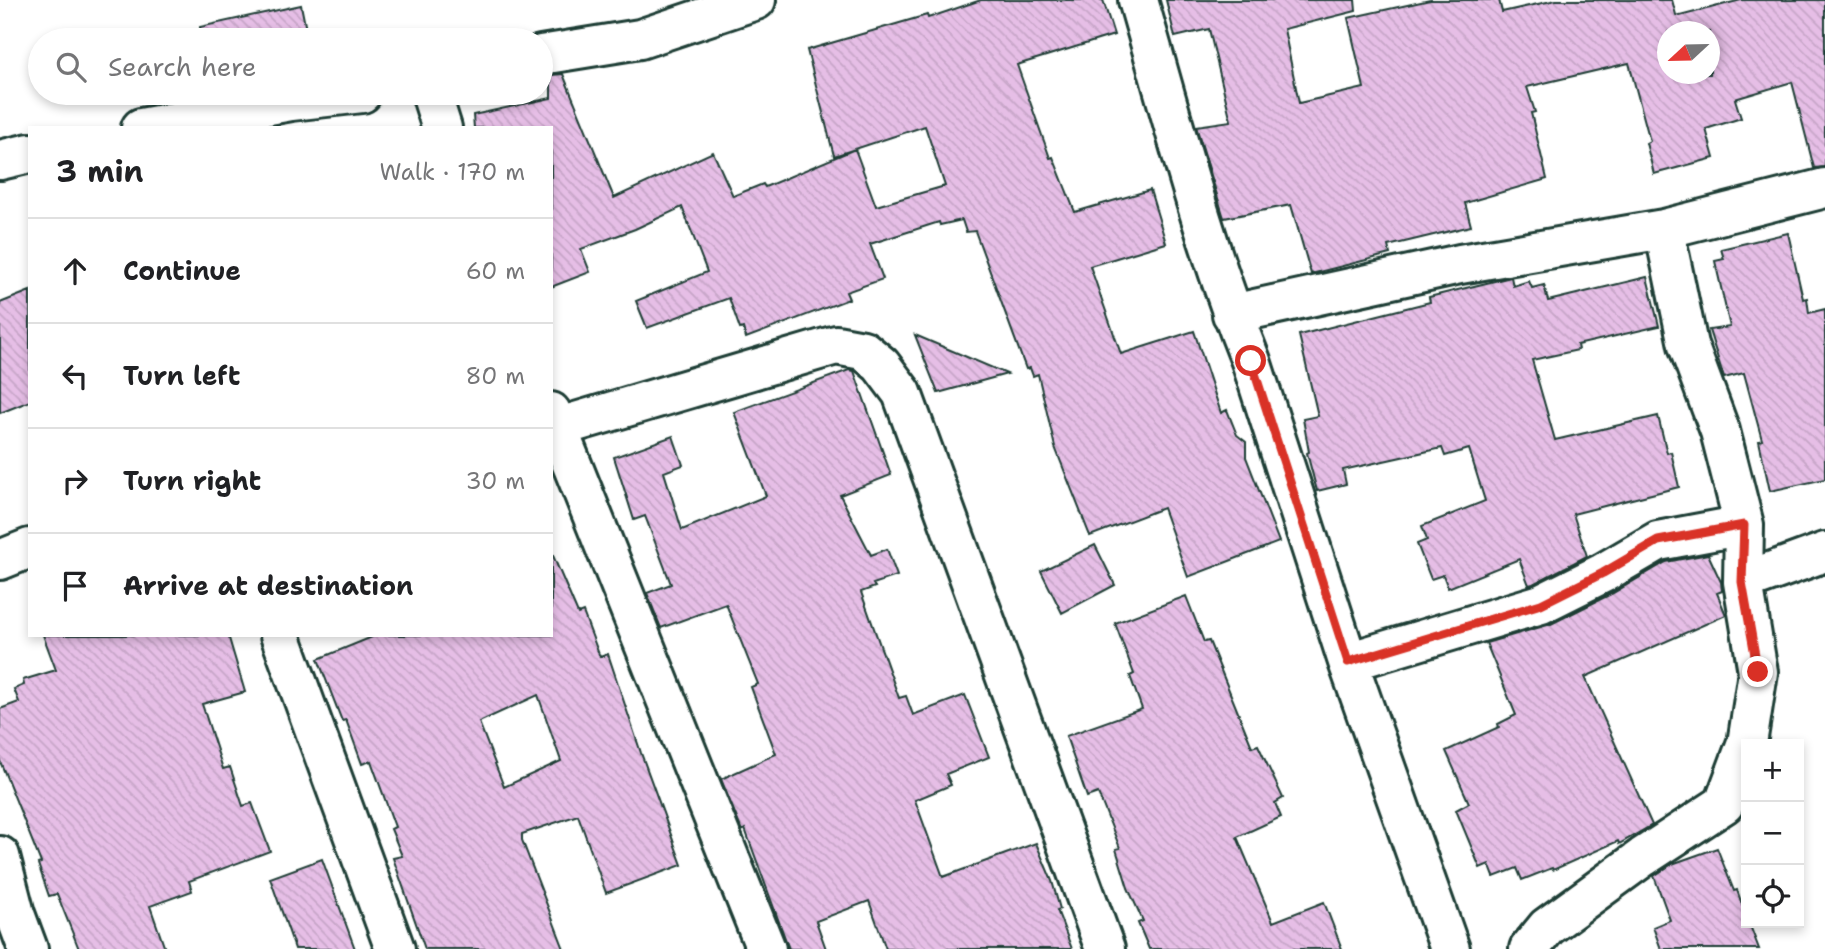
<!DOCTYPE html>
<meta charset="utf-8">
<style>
:root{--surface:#fff;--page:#f2f2f2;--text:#202124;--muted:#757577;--line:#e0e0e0}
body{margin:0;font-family:"Shantell Sans",sans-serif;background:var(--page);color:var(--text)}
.controls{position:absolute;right:21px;bottom:21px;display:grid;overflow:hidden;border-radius:0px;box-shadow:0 4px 10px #0003}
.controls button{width:63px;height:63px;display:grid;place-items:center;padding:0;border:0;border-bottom:2px solid var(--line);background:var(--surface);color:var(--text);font:35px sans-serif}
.compass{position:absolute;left:1657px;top:21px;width:63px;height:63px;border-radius:50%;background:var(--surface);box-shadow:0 4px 10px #0003;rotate:248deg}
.stop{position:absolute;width:21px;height:21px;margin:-16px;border:5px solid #d93025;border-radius:50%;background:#fff}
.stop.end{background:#d93025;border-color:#fff;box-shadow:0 2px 7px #0008}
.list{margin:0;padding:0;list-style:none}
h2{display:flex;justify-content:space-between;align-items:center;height:91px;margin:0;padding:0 28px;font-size:30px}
h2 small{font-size:23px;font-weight:400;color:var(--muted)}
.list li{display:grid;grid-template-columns:46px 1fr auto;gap:21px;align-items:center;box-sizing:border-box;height:105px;padding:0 28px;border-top:2px solid var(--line)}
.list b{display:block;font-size:26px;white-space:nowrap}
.list em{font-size:23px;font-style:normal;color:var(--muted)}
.icon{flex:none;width:38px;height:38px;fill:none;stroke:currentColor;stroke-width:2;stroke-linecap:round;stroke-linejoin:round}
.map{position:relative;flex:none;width:1825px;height:949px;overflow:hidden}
.search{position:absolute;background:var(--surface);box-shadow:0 4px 10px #0003;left:28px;top:28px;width:525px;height:77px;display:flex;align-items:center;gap:18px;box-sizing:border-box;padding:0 24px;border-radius:38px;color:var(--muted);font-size:26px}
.panel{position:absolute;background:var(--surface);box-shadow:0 4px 10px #0003;left:28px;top:126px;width:525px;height:511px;border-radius:0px}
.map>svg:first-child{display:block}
</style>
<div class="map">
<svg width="1825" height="949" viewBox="0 0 1825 949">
<defs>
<pattern id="building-back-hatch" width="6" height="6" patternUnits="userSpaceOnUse" patternTransform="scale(1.75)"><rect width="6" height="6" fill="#e6bee6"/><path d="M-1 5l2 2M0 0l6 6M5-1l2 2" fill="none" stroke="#c5a4c6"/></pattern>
</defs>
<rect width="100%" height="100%" fill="#fff"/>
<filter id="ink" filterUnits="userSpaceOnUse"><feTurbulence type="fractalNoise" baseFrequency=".0143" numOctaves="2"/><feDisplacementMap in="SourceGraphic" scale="14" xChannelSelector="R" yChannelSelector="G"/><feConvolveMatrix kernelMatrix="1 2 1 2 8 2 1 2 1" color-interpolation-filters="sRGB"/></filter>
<g filter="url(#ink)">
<path fill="url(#building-back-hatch)" stroke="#1f3d34" stroke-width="2" fill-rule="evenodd" d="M981,0h122l11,35 -97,30 33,93 3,-1 22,55 75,-22 16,53 -76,23 31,88 73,-23 27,82 6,-3 10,25 9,7v15l33,85 -91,35 -25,-69 -73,28 -35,-89 -17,-73 -5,2 -3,-8 -4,1 -51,-138 -9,1 -4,-12 -22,5 -1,-3 -69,22 13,35 -37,13 3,7 -103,39 -3,-10 -3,1 -11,-31 -82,30 -11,-27 71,-29 -25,-65 -47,22 -54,20 9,23 -39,15v-159h-77l-1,-13 78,-17v-23l12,-1 51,124 99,-46 20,44 30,-12 2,3 90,-38 21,57 69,-20 -20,-60 -91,30 -27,-106 120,-35 1,3z
M1166,0h189l1,11 -72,18 15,74 65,-15 -16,-70 82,-18h69l3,12 54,-12h116l4,15 4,1 61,-16h84v167l-11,1 -22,-86 -57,17 6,19 -35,11 8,29 -60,16 -8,-31 4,-2 -21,-78 -102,24 8,25 -4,1 16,66 -82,24 6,23 -83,20 2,8 -79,20 -20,-69 -67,13 -28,-92 35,-5 -22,-92 -34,8zM1668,32h42v42h-42z
M301,5l6,30 -27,5h-79l-1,-13z
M1788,233l15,66 4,-1 2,15 16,-4v170l-55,12 -11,-50 3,-1 -18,-67 -20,5 -15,-48 21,-3 -15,-66 9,-2 -3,-10z
M1511,277l2,9 16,-5 3,7 12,-3 4,16 99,-24 12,49 -82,19 1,5 -46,10 23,80 103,-24 9,37 4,-1 8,35 -106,27 14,42 -54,28 -4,1 -10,-26 -71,29 -5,-13 -12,4 -14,-35 10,-4 -5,-14 63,-25 -16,-52 -24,7 -3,-8 -99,22 3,14 -29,7 -10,-38 2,-1 -6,-33 15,-3 -19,-81 131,-33 -1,-5z
M30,291v110l-30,12v-110z
M915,335l92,39 -69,19z
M849,370l5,1 37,104 -51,20 31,60 16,-6 10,27 -24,8 2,3 -14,5 38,106 7,-2 7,19 52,-20 24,62 -43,17 5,11 -36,15 28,77 93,-34 16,38 8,28 -3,1 15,39h-186l-17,-48 -53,20 10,28h-37l-44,-120 -3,2 -21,-52 55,-25 -25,-67 7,-3 -32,-80 -65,24 -14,-35 24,-9 -26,-68 -11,4 -20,-63 59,-21 10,29 -19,7 18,58 84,-34 -32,-84z
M1095,545l20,40 -53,28 -21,-42z
M551,551l27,63 5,-2 17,45 8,-3 33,99 41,112 -76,28 -28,-78 -56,19v6l42,109h-139l-32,-91 9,-2 -11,-27 4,-2 -24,-66 -9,3 -16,-44 -4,1 -24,-62 59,-24h174zM538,695l23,66 -57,26 -25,-65z
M1708,554l13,28 1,9 -5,2 9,22 -141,62 67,148 -33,19 -1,-3 -65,29 -1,-2 -30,12 -5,-12 -23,9 -5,-13 -9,4 -24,-58 13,-7 -23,-52 53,-24 -1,-3 18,-9 -30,-72 65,-19 62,-31 53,-31z
M1186,596l18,46 5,-1 43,106 6,-2 25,53 -8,5 6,14 -44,20 36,85 51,-20 18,47h-193l-11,-26 5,-2 -15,-33 -12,-39 4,-1 -22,-55 -11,4 -21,-61 76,-27 -12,-33 4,-2 -19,-51z
M43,635h185l17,57 -43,12 21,65 7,-2 13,39 9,-3 18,48 -81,30 3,10 -42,15 15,43h-86l-22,-55 -8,2 -11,-32 3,-1 -41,-102v-52l19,-7 -5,-13 10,-4 -1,-5 33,-10z
M1717,848l17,43 3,-1 9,26v7h3l10,26h-98l-8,-22 17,-7 -16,-44 18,-12z
M322,859l33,90h-60l-25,-71z"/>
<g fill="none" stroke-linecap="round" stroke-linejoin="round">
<defs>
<path id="street" d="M1138,0c35,121 66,244 113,361l97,301 102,287
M541,55l99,-16 116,-39
M431,93l11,35
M141,128l150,-27 71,-8
M0,160l30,-7
M1664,229l24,116 32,86 24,94 -1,57 15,90 -11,72
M1232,314l228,-50 204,-35 161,-41
M551,412l215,537
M559,427l277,-82 27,5 18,15 21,28 203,556
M0,560l30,-12
M1743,582l82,-30
M280,635l115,314
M1348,662l193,-58 62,-31 55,-32 86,-16
M0,856l15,58 13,35
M1529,949l18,-22 96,-70 81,-53 22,-59"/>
</defs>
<use href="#street" stroke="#1f3d34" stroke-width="44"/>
<use href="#street" stroke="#fff" stroke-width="38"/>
</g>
</g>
<g fill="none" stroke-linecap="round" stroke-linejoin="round" filter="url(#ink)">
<path stroke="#d93025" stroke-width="9" d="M1251,361l97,301 193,-58 62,-31 55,-32 86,-16 -2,57 16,90"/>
</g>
</svg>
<div class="controls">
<button>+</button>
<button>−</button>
<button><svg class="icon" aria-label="locate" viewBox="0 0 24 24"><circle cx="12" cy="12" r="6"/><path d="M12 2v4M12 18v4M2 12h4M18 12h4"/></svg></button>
</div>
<svg class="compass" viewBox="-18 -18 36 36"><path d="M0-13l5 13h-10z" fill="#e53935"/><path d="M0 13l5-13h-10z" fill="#757577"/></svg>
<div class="stop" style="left:1251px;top:361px"></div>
<div class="stop end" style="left:1758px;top:672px"></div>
<div class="search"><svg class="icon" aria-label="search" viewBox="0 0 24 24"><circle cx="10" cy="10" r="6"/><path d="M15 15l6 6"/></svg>Search here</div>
<section class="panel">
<h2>3 min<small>Walk · 170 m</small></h2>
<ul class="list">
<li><svg class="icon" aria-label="ahead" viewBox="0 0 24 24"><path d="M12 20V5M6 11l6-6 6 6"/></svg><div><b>Continue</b></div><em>60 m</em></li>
<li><svg class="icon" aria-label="left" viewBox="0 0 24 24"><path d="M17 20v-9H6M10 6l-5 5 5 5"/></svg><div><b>Turn left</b></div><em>80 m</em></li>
<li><svg class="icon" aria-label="right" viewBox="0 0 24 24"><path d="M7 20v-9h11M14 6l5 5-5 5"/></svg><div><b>Turn right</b></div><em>30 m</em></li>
<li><svg class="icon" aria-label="arrive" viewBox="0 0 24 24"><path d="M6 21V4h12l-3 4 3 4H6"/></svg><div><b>Arrive at destination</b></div></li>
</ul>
</section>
</div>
